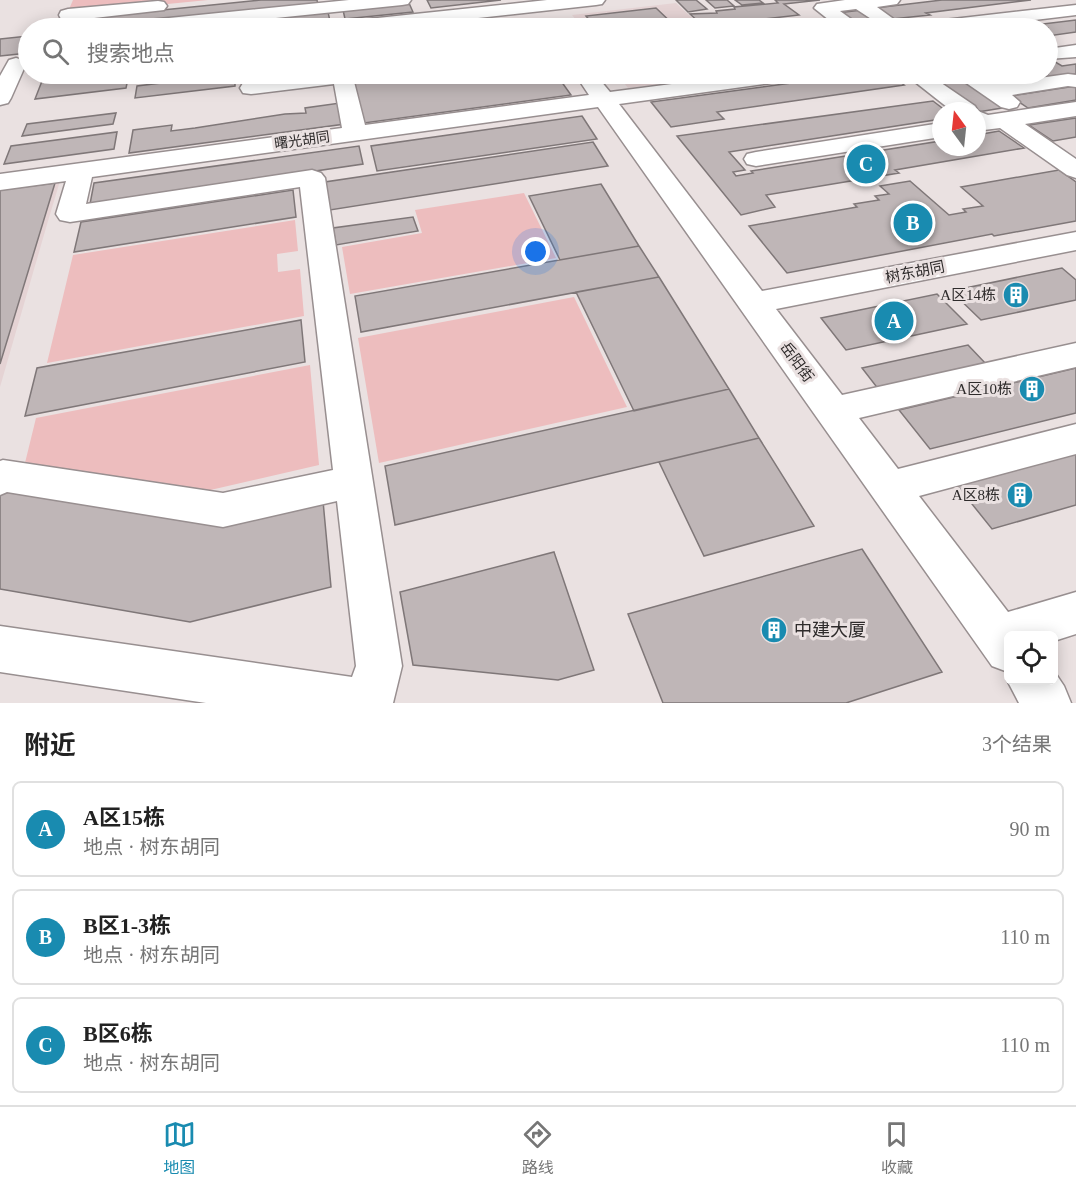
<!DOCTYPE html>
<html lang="zh">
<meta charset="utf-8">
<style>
:root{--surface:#fff;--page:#f6f6f6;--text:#222;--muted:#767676;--line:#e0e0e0;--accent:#198bb0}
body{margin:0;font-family:"Times New Roman","Noto Sans SC",serif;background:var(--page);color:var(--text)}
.controls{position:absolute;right:18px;bottom:18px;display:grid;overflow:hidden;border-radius:9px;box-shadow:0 3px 15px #0003}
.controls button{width:54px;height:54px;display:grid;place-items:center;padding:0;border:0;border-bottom:2px solid var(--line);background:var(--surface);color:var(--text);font:30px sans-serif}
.compass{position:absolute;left:932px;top:102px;width:54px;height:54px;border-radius:50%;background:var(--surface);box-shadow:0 3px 15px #0003;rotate:345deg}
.you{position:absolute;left:536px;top:252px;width:21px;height:21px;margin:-15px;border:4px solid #fff;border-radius:50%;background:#1a73e8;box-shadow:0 0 0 9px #1a73e833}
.badge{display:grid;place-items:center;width:39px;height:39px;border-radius:50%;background:var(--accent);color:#fff;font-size:20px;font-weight:700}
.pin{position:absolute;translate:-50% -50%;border:3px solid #fff;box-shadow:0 2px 6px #0006}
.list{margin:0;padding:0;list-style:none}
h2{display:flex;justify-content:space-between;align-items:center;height:78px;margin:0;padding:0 24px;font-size:26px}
h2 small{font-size:20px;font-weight:400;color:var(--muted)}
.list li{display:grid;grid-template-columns:39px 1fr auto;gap:18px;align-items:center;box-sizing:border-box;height:96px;margin:0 12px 12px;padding:0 12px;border:2px solid var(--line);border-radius:9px}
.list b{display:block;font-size:22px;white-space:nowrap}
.list p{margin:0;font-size:20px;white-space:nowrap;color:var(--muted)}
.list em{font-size:20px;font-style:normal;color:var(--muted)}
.icon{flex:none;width:33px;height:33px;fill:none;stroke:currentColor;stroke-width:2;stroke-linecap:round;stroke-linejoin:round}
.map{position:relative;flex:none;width:1076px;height:703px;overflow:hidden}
.search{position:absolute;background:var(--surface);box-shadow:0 3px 15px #0003;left:18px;right:18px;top:18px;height:66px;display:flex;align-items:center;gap:15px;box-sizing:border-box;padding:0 21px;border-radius:33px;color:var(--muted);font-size:22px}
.sheet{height:402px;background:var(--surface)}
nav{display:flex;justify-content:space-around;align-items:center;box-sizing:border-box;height:84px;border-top:2px solid var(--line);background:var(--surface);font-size:16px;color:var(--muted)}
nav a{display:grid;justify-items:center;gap:3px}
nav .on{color:var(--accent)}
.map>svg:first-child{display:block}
</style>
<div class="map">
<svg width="1076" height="703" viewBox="0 0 1076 703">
<rect width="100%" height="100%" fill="#eae1e1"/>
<path fill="#e5d3d4" d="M676,3l27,25h-121l-10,-13z
M617,74h121l-110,14z
M60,181l-12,40 -48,166v-198z"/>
<path fill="#edbdbe" d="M73,0h135l-141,14z
M639,74h84l-76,10z
M524,193l32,65 -206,36 -8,-47 80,-14 -7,-23z
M295,220l3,31 -21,3 1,18 22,-3 4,47 -257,47 26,-108z
M574,297l53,110 -248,56 -21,-125z
M310,365l9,100 -126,29 -169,-27 12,-49z"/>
<path fill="#bfb6b7" stroke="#7f7778" stroke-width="1.5" d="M261,0h56l1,5 -227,23h-31l4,-8z
M427,0h74l-70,8z
M676,0h20l11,9 -19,3z
M706,0h21l7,6 -19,2z
M735,0h24l4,3 -21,2z
M775,0h45l-36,4 15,11 -96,11 -13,-12 27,-1 -1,-2 19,-2 -1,-2 44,-4z
M942,0h89l-105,13 4,2 -38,4 -17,-11z
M409,3l4,9 -68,7 -2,-9z
M656,8l21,20h-81l-10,-12z
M862,10l28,18h-31l-22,-15z
M328,12l2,9 -74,7v-9z
M519,20l6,8h-85z
M1076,20v12l-28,4v-8h-38z
M241,21l1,7h-75z
M28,36v17l-28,3v-17z
M1050,59l12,7 14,-2v10l-80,11 -19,-11h71v-14z
M70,74l-3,8 35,-4 1,-4h26l-3,14 -91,11 9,-23z
M235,74v12l-100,12 2,-12z
M245,74h83l-82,9z
M352,74h204l15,21 -207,28z
M858,74h30l16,11 -187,27 7,7 -53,8 -20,-25z
M923,74h34l51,33 -30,5z
M1076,86v14l-48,8 -18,-12z
M933,101l13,10h-5v8l-212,33 16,18 -12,2 3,4 17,-3 -2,-2 190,-30v6h36v-12l22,-4 25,17 -129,22 4,3 -133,22 9,12 -34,8 -64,-79z
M340,103l5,21 -216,29 4,-23 39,-5 -1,6 24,-3 90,-14 21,-1 -1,-5z
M116,113l-3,11 -91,12 5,-12z
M582,116l15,23 -220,32 -6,-25z
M1076,118v19l-23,4 -24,-16z
M117,132l-3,17 -110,15 7,-18z
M593,142l15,24 -278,44 -5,-28z
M359,146l4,18 -273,40 4,-21z
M1059,170l17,12v39l-82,15 -2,-2 -205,39 -38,-47 108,-19 -3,-3 25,-4 -4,-4 14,-2 -9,-8 30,-5 39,34 17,-3 -3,-3 20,-3 -22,-19z
M55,183l-55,181v-174z
M601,184l38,62 -79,14 -31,-64z
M293,190l3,27 -222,35 7,-30z
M413,217l5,14 -82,14 -3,-17z
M639,246l20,31 -298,55 -6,-36z
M1062,268l14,12v20l-95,20 -30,-29z
M659,277l70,112 -95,22 -58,-119z
M937,294l30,30 -121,26 -25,-32z
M301,320l4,42 -280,54 12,-48z
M968,345l19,20 -108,25 -17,-22z
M1076,368v45l-146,36 -31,-39z
M729,389l30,49 -364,87 -10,-59z
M759,438l55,88 -110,30 -45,-94z
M1076,453v52l-84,24 -36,-45z
M4,489l319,12 8,86 -141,35 -190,-33v-94z
M862,549l80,123 -96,31h-183l-35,-89z
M554,552l40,118 -36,10 -145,-15 -13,-73z"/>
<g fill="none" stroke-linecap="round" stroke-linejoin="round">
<defs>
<path id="minor" d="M349,0h62l-3,4 -6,1 -223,23h-59l2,-4 7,-2z
M547,0h58l-3,4 -6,1 -209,23h-26l-2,-3 2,-4 7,-2z
M845,0h55l-3,4 -20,3 29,21h-21l-29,-19 -16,2 18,13 2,4h-21l-25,-20 3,-4z
M158,1l6,1 3,4 -3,4 -96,11 -7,-2 -2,-4 2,-4 7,-2z
M1076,5v10l-107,13h-51l2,-4 7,-2z
M1076,45v12l-28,2v-10z
M16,58l7,2 3,4 -15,34 -3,5 -8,2v-29l9,-16z
M319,74h33l13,51 224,-30 -14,-21h20l15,18 139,-18h53l-3,4 -7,2 -173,24 143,187 314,-59v18l-300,59 66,86 234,-52v24l-217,51 39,51 178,-45v30l-157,42 89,116 68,-20v42l-22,7v-5h-46v36l-16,-6 -394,-559 -506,70 -6,27 226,-34 9,3 4,5 77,488 -9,37h-187l-206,-31v-46l352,51 4,-11 -19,-165 -114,26 -216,-35 -7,3v-34l3,-1 220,33 110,-23 -33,-283 -230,35 -10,-2 -4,-6 10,-33 -66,9v-16l342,-46 -8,-44 -83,10 -8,-1 -3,-5 3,-5 8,-1z
M905,74h23l47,32 3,5 10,4 88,-13v14l-51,8 51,35v19l-9,-3 -67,-47 -16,2 -7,-2v-17h-25z
M956,74h24l16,10 72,-10 8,1v12l-8,-1 -56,9 8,7 -3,5 -8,2 -8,-2 -42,-29z
M941,123v14l-185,29 -9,-2 -3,-5 3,-5 9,-2z
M1054,671l10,15 7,17h-52l-12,-23 1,-3v3h46z"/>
</defs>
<use href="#minor" stroke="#988f90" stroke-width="3"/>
<use href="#minor" fill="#fff" fill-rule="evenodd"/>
</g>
<defs>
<symbol id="building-disc" viewBox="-11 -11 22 22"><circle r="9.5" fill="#198bb0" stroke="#eae1e1"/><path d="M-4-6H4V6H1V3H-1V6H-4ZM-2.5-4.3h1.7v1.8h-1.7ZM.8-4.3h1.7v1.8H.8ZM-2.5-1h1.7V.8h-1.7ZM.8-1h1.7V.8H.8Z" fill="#fff"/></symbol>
</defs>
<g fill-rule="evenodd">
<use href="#building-disc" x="1001" y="280" width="30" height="30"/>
<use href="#building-disc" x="1017" y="374" width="30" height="30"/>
<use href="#building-disc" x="1005" y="480" width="30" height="30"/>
<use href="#building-disc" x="759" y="615" width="30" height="30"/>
</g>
<g text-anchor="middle" stroke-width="6" stroke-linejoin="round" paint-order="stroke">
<g font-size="14" fill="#2e2b2b" stroke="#eae1e1">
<text transform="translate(302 140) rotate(-8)" y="5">曙光胡同</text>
</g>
<g font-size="15" fill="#2e2b2b" stroke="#eae1e1">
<text transform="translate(915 272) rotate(-11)" y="5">树东胡同</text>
<text transform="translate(797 362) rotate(54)" y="5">岳阳街</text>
</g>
<g font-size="15" fill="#2e2b2b" stroke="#eae1e1" text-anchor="end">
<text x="996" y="300">A区14栋</text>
<text x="1012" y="394">A区10栋</text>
<text x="1000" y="500">A区8栋</text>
</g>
<g font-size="18" fill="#2e2b2b" stroke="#eae1e1" text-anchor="start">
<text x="794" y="636">中建大厦</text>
</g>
</g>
</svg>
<div class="controls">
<button><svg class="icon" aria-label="locate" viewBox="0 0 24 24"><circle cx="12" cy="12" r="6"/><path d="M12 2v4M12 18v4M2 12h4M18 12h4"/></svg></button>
</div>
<svg class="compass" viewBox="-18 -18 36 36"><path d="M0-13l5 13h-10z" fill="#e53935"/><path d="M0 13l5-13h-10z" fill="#767676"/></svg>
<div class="you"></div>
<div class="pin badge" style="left:894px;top:321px">A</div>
<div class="pin badge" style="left:913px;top:223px">B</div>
<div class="pin badge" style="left:866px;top:164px">C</div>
<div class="search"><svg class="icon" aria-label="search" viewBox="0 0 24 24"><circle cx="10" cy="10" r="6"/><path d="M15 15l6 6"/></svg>搜索地点</div>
</div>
<section class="sheet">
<h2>附近<small>3个结果</small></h2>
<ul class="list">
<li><span class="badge">A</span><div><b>A区15栋</b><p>地点 · 树东胡同</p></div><em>90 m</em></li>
<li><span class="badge">B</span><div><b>B区1-3栋</b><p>地点 · 树东胡同</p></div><em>110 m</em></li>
<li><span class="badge">C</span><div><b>B区6栋</b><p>地点 · 树东胡同</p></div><em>110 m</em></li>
</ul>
</section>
<nav>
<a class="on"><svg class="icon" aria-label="map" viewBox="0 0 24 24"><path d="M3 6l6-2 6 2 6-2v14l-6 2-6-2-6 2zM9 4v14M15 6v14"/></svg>地图</a>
<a><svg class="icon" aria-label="directions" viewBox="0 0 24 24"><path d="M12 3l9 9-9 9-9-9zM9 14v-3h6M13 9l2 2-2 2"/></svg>路线</a>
<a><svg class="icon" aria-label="saved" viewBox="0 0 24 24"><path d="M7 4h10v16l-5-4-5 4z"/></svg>收藏</a>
</nav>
